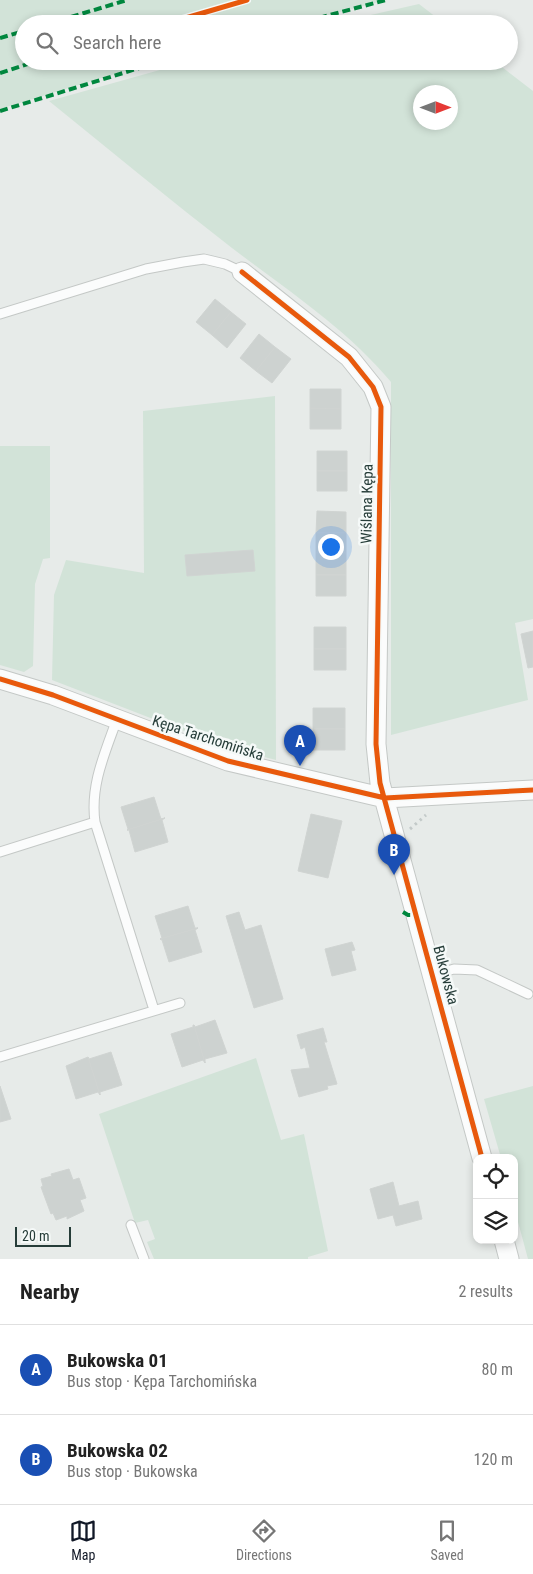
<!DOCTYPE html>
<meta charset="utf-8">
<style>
:root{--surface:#fff;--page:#f6f6f6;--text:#222;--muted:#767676;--line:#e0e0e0;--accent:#111827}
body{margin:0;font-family:"Roboto Condensed",sans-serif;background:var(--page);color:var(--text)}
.controls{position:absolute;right:15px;bottom:15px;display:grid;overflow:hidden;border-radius:10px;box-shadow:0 2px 8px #0003}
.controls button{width:45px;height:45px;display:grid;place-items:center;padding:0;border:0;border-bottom:1px solid var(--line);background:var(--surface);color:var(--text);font:25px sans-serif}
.compass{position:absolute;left:413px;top:85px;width:45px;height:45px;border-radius:50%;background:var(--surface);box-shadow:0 2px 8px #0003;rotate:90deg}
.scale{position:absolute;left:15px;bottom:12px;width:56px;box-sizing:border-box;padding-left:5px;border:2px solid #263d39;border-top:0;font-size:14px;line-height:18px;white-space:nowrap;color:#263d39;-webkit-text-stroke:4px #f5f9f8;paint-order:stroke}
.you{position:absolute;left:330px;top:546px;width:18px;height:18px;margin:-12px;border:4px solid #fff;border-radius:50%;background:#1a73e8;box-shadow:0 0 0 8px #1a73e833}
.badge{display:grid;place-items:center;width:32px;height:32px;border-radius:50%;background:var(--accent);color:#fff;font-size:16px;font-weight:700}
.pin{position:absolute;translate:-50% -41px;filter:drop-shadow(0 1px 2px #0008)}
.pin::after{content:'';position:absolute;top:26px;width:18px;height:15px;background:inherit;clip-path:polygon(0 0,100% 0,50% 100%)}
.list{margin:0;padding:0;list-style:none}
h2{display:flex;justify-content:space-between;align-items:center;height:65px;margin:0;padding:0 20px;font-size:21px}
h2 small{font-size:16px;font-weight:400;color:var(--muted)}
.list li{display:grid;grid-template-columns:32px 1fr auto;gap:15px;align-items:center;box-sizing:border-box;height:90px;padding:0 20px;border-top:1px solid var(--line)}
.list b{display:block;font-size:19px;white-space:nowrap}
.list p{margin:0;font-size:16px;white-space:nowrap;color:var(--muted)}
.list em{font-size:16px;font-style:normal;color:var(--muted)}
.icon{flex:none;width:28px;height:28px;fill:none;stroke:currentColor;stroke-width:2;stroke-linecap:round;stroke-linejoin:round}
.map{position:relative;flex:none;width:533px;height:1259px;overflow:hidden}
.search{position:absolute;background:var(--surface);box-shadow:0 2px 8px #0003;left:15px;right:15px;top:15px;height:55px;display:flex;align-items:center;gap:12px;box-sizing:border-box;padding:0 18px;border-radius:28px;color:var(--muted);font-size:19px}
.sheet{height:245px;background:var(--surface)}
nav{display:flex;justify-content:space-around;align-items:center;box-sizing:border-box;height:70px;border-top:1px solid var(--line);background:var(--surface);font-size:14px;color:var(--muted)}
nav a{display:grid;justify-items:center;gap:2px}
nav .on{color:var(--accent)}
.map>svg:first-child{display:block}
</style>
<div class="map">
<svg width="533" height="1259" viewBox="0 0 533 1259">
<rect width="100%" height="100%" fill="#e7ebe9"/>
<path fill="#d2e3d8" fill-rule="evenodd" d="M0,0h387l-94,24h-269v37h133l-157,48z
M419,4l26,20h-114z
M192,61h302l39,30v528l-18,4 13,77 -137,35v-353c-44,-53 -104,-92 -159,-134 -62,-48 -122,-98 -183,-147zM420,92h30v30h-30z
M275,396l1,364 -45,-12 -1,-9 -20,-5 -5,5 -153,-59 2,-85 12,-35 78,13 -1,-162z
M0,446h50v112l-7,1 -8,25 -2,82 -9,6 -24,-7z
M256,1058l25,82 23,-6 24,117 -20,6v2h-154l-7,-17 8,-3 -7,-19 -13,3 -36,-109z
M533,1086v173h-5l-14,-52v-49h-13l-17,-59z"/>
<path fill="#cdd2d0" stroke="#d0d4d2" d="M215,299l16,13 -19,23 -16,-13z
M231,312l15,12 -19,24 -15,-13z
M259,334l16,13 -19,24 -16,-13z
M275,347l16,12 -19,24 -16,-12z
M310,389h31v20l-31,-1z
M310,408l31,1v20h-31z
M317,451h30v20h-30z
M317,471h30v20h-30z
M317,511l29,1v21h-30z
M316,533h30v20h-30z
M253,550l2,21 -68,5 -2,-21z
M316,553h30v22h-30z
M316,575h30v21h-30z
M314,627h32v22h-32z
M533,631v36l-5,1 -7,-34z
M314,649h32v21h-32z
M313,708h32v21h-32z
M313,729h32v21h-32z
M154,797l7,22 4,-1 -38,12 1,-1 -7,-22z
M311,814l31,7 -14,57 -30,-7z
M165,818l-3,2 6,22 -33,10 -6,-22h-2z
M188,906l7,22h3l-38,11 2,-1 -7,-22z
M239,912l6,18 16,-5 22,74 -29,9 -28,-92z
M198,928l-3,2 7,22 -33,10 -7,-22 -2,-1z
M352,942l3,8 -4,1 5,19 -24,6 -7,-27z
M215,1020l12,33 -22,6v4l-11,-38 1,2z
M193,1025h1l11,38 -2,-3 -21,7 -11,-33 22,-7z
M323,1028l4,14h-3l13,42 -10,2 1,3 -29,8 -8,-27 19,-2 -5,-21 -4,2 -4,-14z
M111,1052l11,33 -22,7v3l-12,-38 1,2z
M88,1057l12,38 -2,-3 -22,7 -10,-33z
M0,1086l11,33 -11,3z
M69,1169l4,11 6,-2 7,20 -6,2 4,11 -17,8v-3l-11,4 -3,-7 -2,1 -10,-27 2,-1 -2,-7 11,-3 -1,-2z
M393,1182l6,24 19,-5 4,18 -26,7 -3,-11 -15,4 -8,-30z"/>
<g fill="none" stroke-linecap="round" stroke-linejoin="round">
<defs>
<path id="service" d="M0,314l146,-45 37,-7 21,-3 21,5 17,8
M117,719c-12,34 -27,66 -22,103l59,188
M0,852l95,-30
M433,975l21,-6 23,1 51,24
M0,1057l180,-54
M131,1225l13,34"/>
<path id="minor" d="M242,272l107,85 24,30 8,20 -5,337 4,39 102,375
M0,679l53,16 175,66 157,37 148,-8
M504,1240l5,19"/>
</defs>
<use href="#service" stroke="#c4c8c6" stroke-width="11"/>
<use href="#minor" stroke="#c4c8c6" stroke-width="21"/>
<path stroke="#c3cac9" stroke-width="3" stroke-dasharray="2.5 4" stroke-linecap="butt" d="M410,829l16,-14"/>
<use href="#service" stroke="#fbfcfc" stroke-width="9"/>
<use href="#minor" stroke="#fbfcfc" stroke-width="19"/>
<path stroke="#00873e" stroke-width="4" stroke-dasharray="8 4" stroke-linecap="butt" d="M48,24l79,-24
M296,24l90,-24
M0,38l24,-7
M0,73l37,-12
M0,111l162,-50
M403,912l5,3h9"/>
<defs>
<path id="cycleway" d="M165,24l82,-24
M242,272l107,85 24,30 8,20 -5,337 4,39 102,375
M0,679l53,16 175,66 157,37 148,-8"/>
</defs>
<use href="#cycleway" stroke="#f5f9f8" stroke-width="8"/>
<use href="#cycleway" stroke="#e8590c" stroke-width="5"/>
</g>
<g text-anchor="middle" stroke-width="5" stroke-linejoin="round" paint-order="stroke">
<g font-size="15" fill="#263d39" stroke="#f5f9f8">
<text transform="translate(367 504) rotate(-89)" y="5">Wiślana Kępa</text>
<text transform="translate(208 738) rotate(18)" y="5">Kępa Tarchomińska</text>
<text transform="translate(446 975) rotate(75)" y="5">Bukowska</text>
</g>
</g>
</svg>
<div class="controls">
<button><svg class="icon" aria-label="locate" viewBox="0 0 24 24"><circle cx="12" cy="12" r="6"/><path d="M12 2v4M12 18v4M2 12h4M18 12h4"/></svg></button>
<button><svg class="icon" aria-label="layers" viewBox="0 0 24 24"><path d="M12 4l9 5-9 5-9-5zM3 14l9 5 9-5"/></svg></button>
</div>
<svg class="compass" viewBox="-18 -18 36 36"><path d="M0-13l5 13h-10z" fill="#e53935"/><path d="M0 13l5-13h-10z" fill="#767676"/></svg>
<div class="scale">20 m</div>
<div class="you"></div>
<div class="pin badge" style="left:300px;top:766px;background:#1a4fb4">A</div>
<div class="pin badge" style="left:394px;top:875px;background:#1a4fb4">B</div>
<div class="search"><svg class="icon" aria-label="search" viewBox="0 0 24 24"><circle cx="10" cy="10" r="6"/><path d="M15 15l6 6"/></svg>Search here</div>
</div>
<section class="sheet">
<h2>Nearby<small>2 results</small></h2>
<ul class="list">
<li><span class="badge" style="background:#1a4fb4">A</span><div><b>Bukowska 01</b><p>Bus stop · Kępa Tarchomińska</p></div><em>80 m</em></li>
<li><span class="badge" style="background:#1a4fb4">B</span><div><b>Bukowska 02</b><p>Bus stop · Bukowska</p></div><em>120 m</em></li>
</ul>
</section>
<nav>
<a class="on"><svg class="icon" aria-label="map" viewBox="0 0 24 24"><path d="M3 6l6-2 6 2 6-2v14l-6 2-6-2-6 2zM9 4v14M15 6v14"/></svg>Map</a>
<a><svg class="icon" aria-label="directions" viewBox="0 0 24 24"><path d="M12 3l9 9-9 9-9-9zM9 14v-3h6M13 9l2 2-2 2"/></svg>Directions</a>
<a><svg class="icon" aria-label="saved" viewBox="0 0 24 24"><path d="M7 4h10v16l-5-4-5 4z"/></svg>Saved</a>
</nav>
